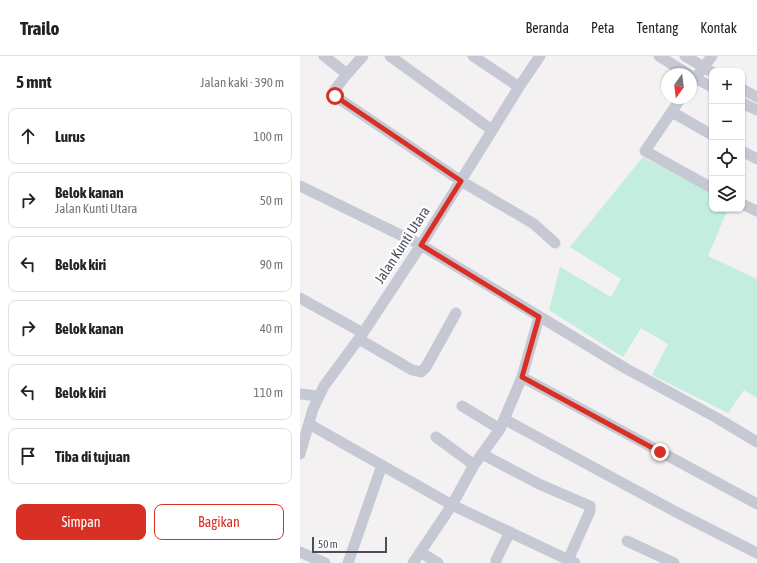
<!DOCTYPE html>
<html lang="id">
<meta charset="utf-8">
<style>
:root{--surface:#fff;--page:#f2f2f2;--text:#222;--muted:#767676;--line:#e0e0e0;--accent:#d93025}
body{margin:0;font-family:"Asap Condensed",sans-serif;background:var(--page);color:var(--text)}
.controls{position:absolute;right:12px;top:12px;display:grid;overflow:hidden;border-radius:8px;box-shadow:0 1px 3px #0004}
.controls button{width:36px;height:36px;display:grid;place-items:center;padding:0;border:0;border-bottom:1px solid var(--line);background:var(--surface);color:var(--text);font:20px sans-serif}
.compass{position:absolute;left:361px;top:12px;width:36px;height:36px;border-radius:50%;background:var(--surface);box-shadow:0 1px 3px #0004;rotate:194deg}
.scale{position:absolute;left:12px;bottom:10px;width:75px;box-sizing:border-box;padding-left:4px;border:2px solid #4a4e5d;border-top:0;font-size:11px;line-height:14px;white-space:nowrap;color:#4a4e5d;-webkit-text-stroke:3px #fff;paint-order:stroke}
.stop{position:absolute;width:12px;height:12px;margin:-9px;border:3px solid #d93025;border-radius:50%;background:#fff}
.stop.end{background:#d93025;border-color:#fff;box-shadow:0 1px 4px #0008}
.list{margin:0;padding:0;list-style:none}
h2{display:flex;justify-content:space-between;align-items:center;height:52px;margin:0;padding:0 16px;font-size:17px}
h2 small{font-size:13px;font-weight:400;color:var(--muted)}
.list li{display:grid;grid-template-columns:26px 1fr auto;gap:12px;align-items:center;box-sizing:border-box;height:56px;margin:0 8px 8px;padding:0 8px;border:1px solid var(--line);border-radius:8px}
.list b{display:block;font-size:15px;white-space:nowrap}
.list p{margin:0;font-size:13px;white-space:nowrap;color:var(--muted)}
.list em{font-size:13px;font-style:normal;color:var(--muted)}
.actions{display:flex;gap:8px;padding:12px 16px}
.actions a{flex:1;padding:9px 0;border:1px solid var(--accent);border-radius:8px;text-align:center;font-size:14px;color:var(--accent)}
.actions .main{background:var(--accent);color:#fff}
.icon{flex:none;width:22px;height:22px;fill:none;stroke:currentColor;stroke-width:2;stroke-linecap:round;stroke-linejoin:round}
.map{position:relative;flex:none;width:457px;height:507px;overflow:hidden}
header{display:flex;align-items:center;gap:24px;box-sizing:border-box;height:56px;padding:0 20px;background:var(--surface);border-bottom:1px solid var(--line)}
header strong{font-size:19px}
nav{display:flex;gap:22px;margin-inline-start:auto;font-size:14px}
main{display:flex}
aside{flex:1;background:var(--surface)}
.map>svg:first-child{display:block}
</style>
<header>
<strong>Trailo</strong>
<nav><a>Beranda</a><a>Peta</a><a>Tentang</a><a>Kontak</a></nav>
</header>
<main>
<aside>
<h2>5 mnt<small>Jalan kaki · 390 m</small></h2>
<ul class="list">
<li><svg class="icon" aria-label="ahead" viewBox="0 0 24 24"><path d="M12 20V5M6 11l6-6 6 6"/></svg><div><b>Lurus</b></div><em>100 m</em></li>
<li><svg class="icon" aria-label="right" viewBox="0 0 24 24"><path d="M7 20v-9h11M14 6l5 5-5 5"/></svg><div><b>Belok kanan</b><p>Jalan Kunti Utara</p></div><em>50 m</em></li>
<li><svg class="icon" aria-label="left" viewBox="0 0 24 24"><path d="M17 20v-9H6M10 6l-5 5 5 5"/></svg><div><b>Belok kiri</b></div><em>90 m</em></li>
<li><svg class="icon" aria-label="right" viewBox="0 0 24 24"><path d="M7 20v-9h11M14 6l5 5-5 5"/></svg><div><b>Belok kanan</b></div><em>40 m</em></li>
<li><svg class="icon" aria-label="left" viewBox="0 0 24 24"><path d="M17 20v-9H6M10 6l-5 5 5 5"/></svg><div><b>Belok kiri</b></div><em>110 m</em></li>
<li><svg class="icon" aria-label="arrive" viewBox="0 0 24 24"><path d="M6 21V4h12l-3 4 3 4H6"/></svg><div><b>Tiba di tujuan</b></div></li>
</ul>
<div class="actions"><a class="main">Simpan</a><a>Bagikan</a></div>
</aside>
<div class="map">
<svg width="457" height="507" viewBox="0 0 457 507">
<rect width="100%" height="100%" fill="#f3f1f1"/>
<path fill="#c3eddf" d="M343,101l69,36v16h16l-20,47 49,23v119l-13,-8 -16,23 -76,-38 16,-31 -27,-16 -18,29 -74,-47 11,-43 51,30 10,-18 -51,-32z"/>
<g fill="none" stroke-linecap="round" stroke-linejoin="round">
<path stroke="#c6c9d4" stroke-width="11" d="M24,0l23,18 16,-18
M90,0l102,74
M173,0l46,31
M359,0l29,18
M385,0l27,16
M47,18l-13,17 1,5 126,85 73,43 21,19
M391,20l21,11
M391,28l21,-28
M442,33l15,8
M381,42l-36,53 67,37
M442,47l15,7
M372,56l40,23
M442,95l15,8
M0,130l121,59 204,123 92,50 40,24
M442,148l15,7
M0,242l63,35
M59,283l53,31 9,2 5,-5 30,-54
M222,321l235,127
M0,338l18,2
M162,350l38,23
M204,363l172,93 81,41
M9,368l143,81 123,58
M136,381l38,28
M0,398l13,-45 11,-23 39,-53 58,-88 98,-158 21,-31
M182,398l57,30 51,22v5l-22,49
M327,485l47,22
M0,496l25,11
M120,496l18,11
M48,507l34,-98
M113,507l39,-58 22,-40 26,-36 22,-52 17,-60
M196,507v-3l14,-28"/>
</g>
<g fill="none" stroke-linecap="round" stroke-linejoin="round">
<path stroke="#d93025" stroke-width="5" d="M35,40l126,85 -40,64 118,72 -17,60 138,75"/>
</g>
<g text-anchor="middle" stroke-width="4" stroke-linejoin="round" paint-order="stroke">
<g font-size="14" fill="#4a4e5d" stroke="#fff">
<text transform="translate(102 189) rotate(-57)" y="5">Jalan Kunti Utara</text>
</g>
</g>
</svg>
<div class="controls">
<button>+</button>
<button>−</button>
<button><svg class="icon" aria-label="locate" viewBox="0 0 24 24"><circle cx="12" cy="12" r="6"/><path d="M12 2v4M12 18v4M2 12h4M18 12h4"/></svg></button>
<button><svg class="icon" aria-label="layers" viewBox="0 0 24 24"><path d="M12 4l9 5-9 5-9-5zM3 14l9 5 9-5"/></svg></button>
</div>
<svg class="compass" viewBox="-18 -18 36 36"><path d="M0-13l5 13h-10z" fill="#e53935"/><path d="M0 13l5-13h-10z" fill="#767676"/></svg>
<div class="scale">50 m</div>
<div class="stop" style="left:35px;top:40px"></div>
<div class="stop end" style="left:360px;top:396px"></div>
</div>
</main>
